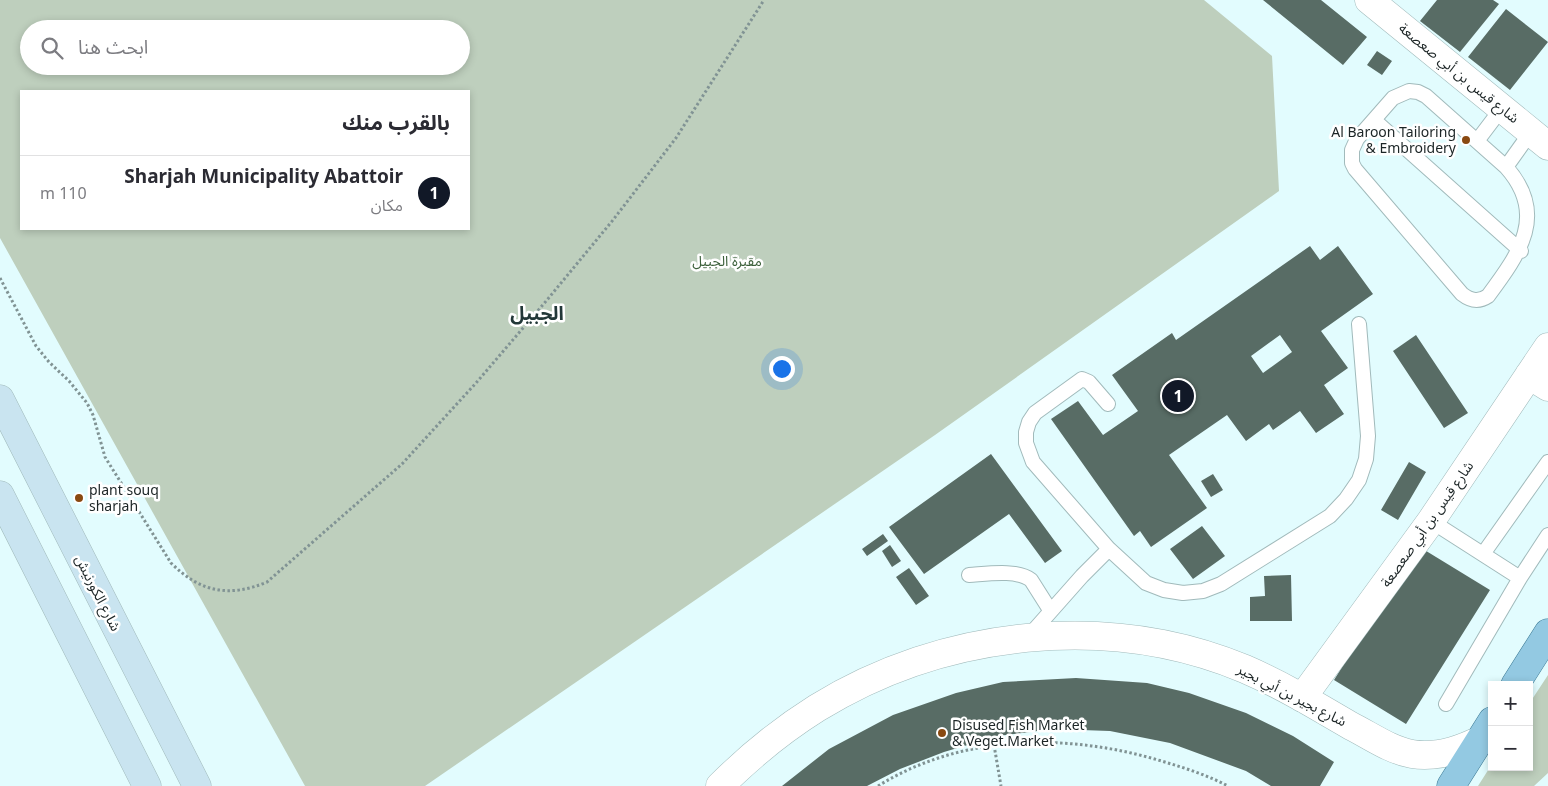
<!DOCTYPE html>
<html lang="ar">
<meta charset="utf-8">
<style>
:root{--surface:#fff;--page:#f2f2f3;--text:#2b2b33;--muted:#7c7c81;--line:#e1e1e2;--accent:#111827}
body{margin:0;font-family:"Noto Sans","Noto Sans Arabic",sans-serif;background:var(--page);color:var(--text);direction:rtl}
.controls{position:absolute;right:15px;bottom:15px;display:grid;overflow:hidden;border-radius:0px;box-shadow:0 2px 8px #0003}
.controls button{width:45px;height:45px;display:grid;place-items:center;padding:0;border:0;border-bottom:1px solid var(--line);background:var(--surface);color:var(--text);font:25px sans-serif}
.you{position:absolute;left:781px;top:368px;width:18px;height:18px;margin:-12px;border:4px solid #fff;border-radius:50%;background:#1a73e8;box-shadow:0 0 0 8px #1a73e833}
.badge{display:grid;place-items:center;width:32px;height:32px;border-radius:50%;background:var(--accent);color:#fff;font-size:16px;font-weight:700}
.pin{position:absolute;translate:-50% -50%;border:2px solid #fff;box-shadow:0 1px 5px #0006}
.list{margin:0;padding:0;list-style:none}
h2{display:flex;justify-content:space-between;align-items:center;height:65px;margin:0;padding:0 20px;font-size:21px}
h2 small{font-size:16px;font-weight:400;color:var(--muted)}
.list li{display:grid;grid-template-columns:32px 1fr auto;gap:15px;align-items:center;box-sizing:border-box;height:75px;padding:0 20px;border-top:1px solid var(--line)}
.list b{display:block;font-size:19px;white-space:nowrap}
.list p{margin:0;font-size:16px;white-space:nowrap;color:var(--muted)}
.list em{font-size:16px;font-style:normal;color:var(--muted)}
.icon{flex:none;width:28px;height:28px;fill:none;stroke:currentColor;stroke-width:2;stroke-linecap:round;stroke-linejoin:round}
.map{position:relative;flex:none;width:1548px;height:786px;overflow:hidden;direction:ltr}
.search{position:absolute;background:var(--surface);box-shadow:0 2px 8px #0003;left:20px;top:20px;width:450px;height:55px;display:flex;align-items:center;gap:12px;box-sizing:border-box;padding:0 18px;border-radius:28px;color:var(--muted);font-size:19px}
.panel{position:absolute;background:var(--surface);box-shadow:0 2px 8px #0003;left:20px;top:90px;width:450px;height:140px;border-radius:0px;direction:rtl}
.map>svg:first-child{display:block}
</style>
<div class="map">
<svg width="1548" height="786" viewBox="0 0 1548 786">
<rect width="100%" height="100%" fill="#e2fcfe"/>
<path fill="#becfbd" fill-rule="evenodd" d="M0,0h1204l68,56 7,135 -344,244 -510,351h-120l-305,-548zM29,29h432v37h-432zM21,91h448v138h-448z
M1548,675v98l-14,13h-56l14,-22v3h37v-63z"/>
<path fill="#586c65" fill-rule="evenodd" d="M1263,0h58l46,37 -24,28z
M1437,0h56l6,4 -39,48 -40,-31z
M1506,9l42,33 -38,48 -42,-33z
M1377,51l15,10 -10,14 -15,-10z
M1310,246l10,14 18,-14 35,48 -52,37 27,37 -24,17 20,29 -28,19 -16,-22 -27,19 -4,-6 -23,17 -19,-26 -58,40 38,53 -56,39 -11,-16 -6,5 -83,-117 27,-18 25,34 35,-24 -26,-36 60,-42 4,7zM1280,335l12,17 -29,21 -12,-17z
M1416,335l52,78 -24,15 -51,-77z
M991,454l71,97 -17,12 -36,-49 -85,60 -35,-47z
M1409,462l17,10 -28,48 -17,-10z
M1213,474l10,16 -12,7 -10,-16z
M1202,526l23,30 -32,23 -23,-30z
M883,534l5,7 -21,15 -5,-7z
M890,545l11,16 -9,6 -10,-16z
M1418,546l72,44 -84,134 -72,-44z
M909,568l20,28 -13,9 -20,-28z
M1291,575l1,46h-42v-24l15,-1 -1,-20z
M1076,678l71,5 42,10 57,20 47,23 41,26 -14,24h-49l-25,-15 -76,-28 -60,-12 -57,-2 -55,7 -54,16 -44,17 -33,17h-85l47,-37 64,-34 63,-22 47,-11z"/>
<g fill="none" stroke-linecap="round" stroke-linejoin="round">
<defs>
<path id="lane" d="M1409,91l9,1 8,4 80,71c42,47 14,86 -18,129 -9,6 -17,5 -26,-2l-107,-125 -3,-6v-13l5,-11 36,-41z
M1374,120l147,131
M1477,141l25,-33
M1506,167l25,-35
M1108,404l-19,-22 -7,-3 -47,34 -6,9 -3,10v11l7,19 76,87 37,34 18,7 19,3 20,-2 18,-7 109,-68 16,-17 13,-19 7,-21 2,-23 -9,-112
M1431,521l89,57
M1483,554l65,-92
M969,575c17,-1 48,-6 62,5l19,30
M1028,637l54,-61 27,-27
M1446,704l74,-126 28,-43"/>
<path id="street" d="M1369,0l179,146
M1529,375l19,12
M1302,698l129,-177 117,-174
M720,786c30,-30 62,-56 97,-78 126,-78 291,-96 428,-39 37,16 72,37 106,57 20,10 39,24 61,28 24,4 46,-3 68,-14"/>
<path id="secondary" d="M0,399l197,387
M0,495l147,291"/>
<path id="primary" d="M1515,685l33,-52
M1451,786l41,-65"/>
</defs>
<use href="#lane" stroke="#a1babb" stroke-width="16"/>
<use href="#street" stroke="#a1babb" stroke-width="29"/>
<use href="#secondary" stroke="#a1babb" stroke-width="29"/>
<use href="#primary" stroke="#3b7893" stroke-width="29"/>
<path stroke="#819394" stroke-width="3" stroke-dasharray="2.5 2.5" stroke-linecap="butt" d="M0,278l36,68 13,16 20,19 18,22 6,12 12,42 66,106c29,29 58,35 96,19l135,-118 74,-81 71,-83 66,-80 63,-82 88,-138
M994,745l7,41
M878,786c87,-54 195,-53 290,-23 20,6 41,13 60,23"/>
<use href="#lane" stroke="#fff" stroke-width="14"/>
<use href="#street" stroke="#fff" stroke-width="28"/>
<use href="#secondary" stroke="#c9e4f0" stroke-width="28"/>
<use href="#primary" stroke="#93c9e2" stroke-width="28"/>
</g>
<g fill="#894911" stroke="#fff" stroke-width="2">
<circle cx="1466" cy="140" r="5"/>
<circle cx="79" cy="498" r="5"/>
<circle cx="942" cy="733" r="5"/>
</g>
<g text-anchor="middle" stroke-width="5" stroke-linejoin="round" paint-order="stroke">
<g font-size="14" fill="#1c2526" stroke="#fff">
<text transform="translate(1459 73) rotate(39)" y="5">شارع قيس بن أبي صعصعة</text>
<text transform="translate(1427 524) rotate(-55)" y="5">شارع قيس بن أبي صعصعة</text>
<text transform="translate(98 593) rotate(63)" y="5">شارع الكورنيش</text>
<text transform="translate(1292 695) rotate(27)" y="5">شارع بجير بن أبي بجير</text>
</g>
<g font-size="14" fill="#1c2526" stroke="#fff" text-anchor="start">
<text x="1456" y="137" text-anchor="end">Al Baroon Tailoring<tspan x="1456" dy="16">&amp; Embroidery</tspan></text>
<text x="89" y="495">plant souq<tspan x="89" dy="16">sharjah</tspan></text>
<text x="952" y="730">Disused Fish Market<tspan x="952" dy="16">&amp; Veget.Market</tspan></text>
</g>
<g font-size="14" fill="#3c603b" stroke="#fff">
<text x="727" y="266">مقبرة الجبيل</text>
</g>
<g font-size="19" font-weight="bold" fill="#223738" stroke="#fff">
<text x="537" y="320">الجبيل</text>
</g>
</g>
</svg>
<div class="controls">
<button>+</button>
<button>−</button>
</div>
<div class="you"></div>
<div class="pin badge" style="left:1178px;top:396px">1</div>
<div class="search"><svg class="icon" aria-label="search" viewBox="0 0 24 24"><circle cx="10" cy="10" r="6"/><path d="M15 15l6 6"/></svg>ابحث هنا</div>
<section class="panel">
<h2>بالقرب منك<small></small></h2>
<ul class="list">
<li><span class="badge">1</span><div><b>Sharjah Municipality Abattoir</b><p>مكان</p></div><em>110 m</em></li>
</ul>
</section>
</div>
